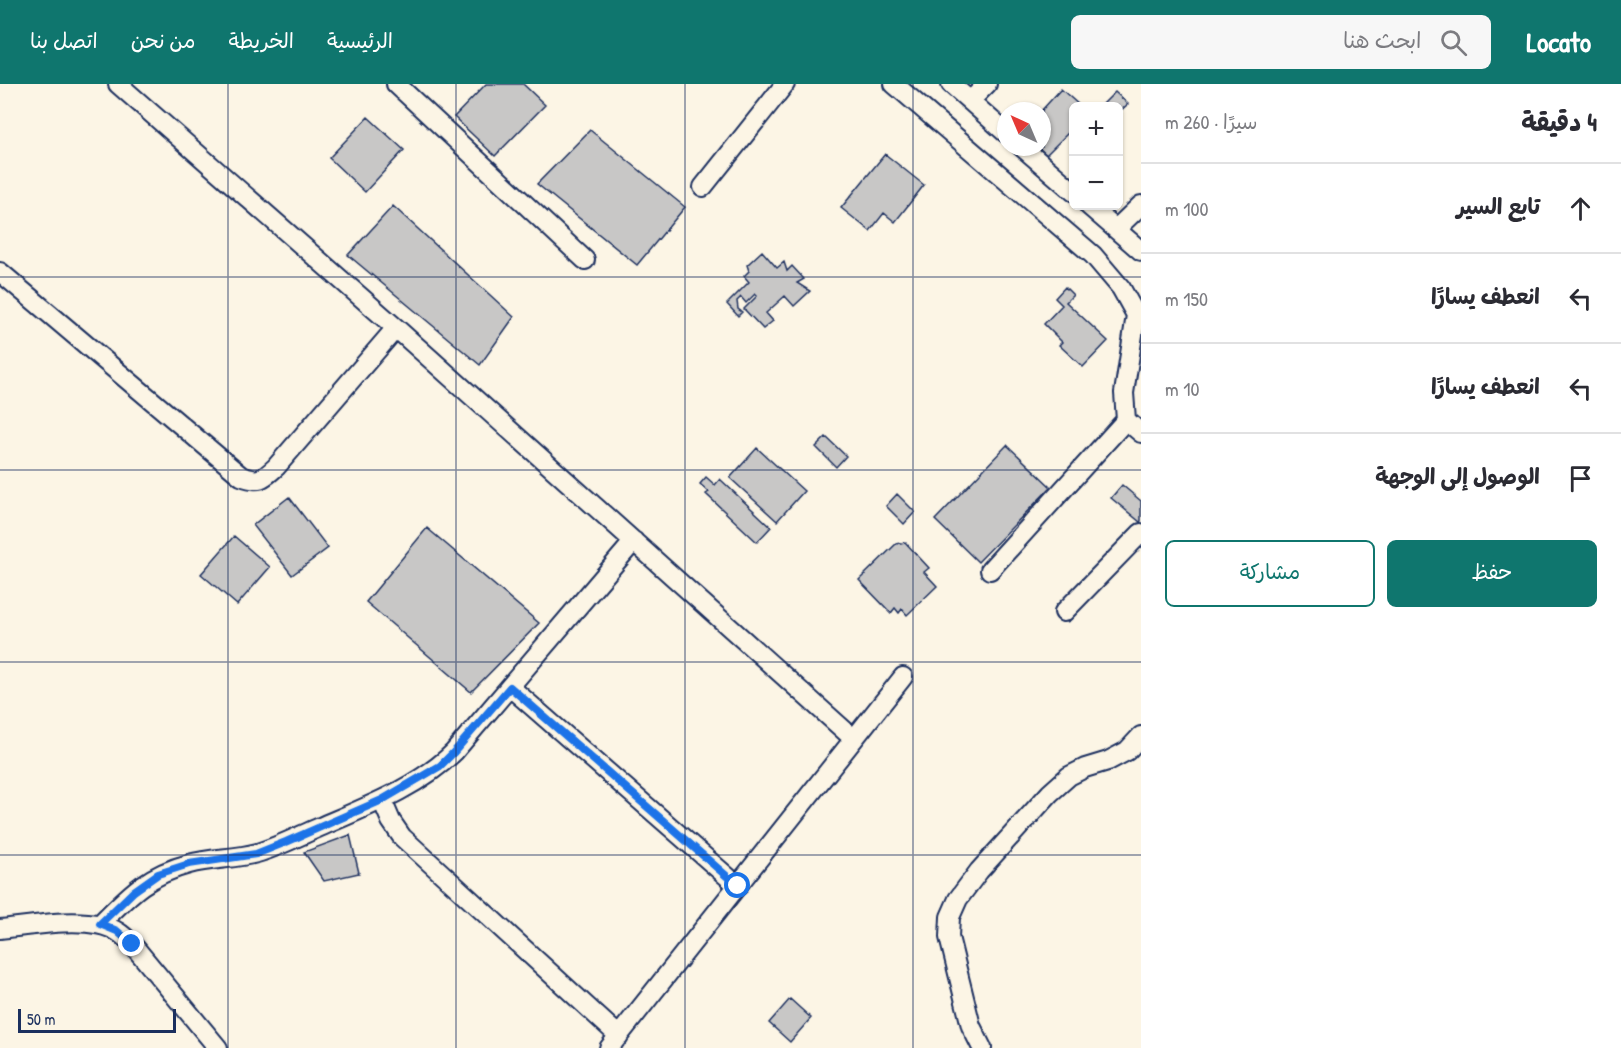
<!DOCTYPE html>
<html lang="ar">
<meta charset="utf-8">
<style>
:root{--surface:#fff;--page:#f7f7f7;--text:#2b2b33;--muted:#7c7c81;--line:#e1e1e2;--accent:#0f766e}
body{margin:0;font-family:"Patrick Hand","Playpen Sans Arabic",sans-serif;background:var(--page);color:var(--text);direction:rtl}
.controls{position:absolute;right:18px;top:18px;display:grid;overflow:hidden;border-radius:9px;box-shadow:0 2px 4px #0004}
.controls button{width:54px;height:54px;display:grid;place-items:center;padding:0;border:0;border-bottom:2px solid var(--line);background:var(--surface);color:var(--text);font:30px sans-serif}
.compass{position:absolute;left:997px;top:18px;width:54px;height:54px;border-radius:50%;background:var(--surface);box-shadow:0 2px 4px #0004;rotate:316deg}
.scale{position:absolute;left:18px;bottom:15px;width:158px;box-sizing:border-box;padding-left:6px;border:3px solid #1b2f5e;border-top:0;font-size:16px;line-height:21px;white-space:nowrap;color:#1b2f5e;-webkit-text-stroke:4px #fcf5e5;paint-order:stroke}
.stop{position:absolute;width:18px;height:18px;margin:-14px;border:4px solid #1a73e8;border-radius:50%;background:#fff}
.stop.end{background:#1a73e8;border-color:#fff;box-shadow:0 2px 6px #0008}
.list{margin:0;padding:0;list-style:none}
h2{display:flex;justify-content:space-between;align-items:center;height:78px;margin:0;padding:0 24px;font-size:26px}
h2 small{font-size:20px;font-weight:400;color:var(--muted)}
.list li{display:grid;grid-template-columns:39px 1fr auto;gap:18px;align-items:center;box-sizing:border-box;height:90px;padding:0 24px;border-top:2px solid var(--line)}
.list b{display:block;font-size:22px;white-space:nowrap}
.list em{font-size:20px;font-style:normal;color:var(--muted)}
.actions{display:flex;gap:12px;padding:18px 24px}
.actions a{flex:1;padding:14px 0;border:2px solid var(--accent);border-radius:9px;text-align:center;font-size:21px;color:var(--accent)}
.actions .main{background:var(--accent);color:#fff}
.icon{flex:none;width:33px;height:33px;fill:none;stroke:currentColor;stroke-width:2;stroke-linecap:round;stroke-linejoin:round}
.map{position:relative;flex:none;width:1141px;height:964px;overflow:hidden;direction:ltr}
header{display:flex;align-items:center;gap:36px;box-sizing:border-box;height:84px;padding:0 30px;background:var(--accent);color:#fff}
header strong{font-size:28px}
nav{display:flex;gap:33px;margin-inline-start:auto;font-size:21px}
.search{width:420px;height:54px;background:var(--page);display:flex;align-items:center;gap:15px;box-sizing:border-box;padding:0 21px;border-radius:9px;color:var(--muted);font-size:22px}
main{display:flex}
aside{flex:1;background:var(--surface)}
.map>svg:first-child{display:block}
</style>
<header>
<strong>Locato</strong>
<div class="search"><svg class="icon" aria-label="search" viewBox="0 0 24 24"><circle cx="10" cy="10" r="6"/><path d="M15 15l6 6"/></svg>ابحث هنا</div>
<nav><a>الرئيسية</a><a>الخريطة</a><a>من نحن</a><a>اتصل بنا</a></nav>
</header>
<main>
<aside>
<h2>4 دقيقة<small>سيرًا · 260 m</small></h2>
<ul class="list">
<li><svg class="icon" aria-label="ahead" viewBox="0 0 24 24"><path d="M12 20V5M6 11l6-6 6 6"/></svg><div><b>تابع السير</b></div><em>100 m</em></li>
<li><svg class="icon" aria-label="left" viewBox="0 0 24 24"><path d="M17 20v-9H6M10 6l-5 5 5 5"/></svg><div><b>انعطف يسارًا</b></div><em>150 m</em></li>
<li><svg class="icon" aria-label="left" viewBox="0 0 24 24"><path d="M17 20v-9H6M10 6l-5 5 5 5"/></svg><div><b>انعطف يسارًا</b></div><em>10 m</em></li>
<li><svg class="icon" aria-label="arrive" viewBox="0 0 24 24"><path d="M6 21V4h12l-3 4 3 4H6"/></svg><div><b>الوصول إلى الوجهة</b></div></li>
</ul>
<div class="actions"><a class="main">حفظ</a><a>مشاركة</a></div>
</aside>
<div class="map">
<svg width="1141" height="964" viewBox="0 0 1141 964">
<rect width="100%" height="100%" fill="#fcf5e5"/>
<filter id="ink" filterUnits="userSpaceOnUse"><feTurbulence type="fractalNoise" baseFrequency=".0167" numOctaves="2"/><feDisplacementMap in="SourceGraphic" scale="12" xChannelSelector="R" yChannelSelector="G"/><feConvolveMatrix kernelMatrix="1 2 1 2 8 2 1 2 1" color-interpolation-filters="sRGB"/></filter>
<g filter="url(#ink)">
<path fill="#c8c7c6" stroke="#1b2f5e" stroke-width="1.5" d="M486,0h37l22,21 -50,51 -41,-39z
M1061,5l19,17h-6v21l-28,28 -8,-8h4v-36h-1z
M1115,8l13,12 -10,9v-7h-17z
M368,33l36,33 -39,42 -36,-34z
M590,46l95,77 -48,58 -100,-81z
M885,70l39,31 -29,37 -11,-9 -14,18 -29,-23z
M393,122l121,111 -34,48 -132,-110z
M762,167l15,17 7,-6 3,9 5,-5 12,13 -7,4 13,8 -16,15 -9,-10 -19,17 7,8 -10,8 -19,-20 13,-13 -2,-2 -9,9 -5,-6 -4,4 1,8 4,3 -4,4 -11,-12 22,-22 -5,-6 5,-5 -2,-6z
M1065,203l8,8 -7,7 42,39 -25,26 -24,-22 3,-3 -18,-18 18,-19 -7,-7z
M826,353l20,19 -10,11 -20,-20z
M1007,361l44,42 -73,75 -43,-42z
M757,364l47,43 -27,30 -47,-43z
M706,393l9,8 5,-6 51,48 -14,15 -51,-48 3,-2 -9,-8z
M1122,401l19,16v20l-1,1 -29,-24z
M897,410l18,18 -11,12 -18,-18z
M289,413l39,51 -36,27 -39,-50z
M427,444l112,95 -68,69 -105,-90z
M234,452l36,31 -33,38 -36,-31z
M905,458l24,26 -5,4 13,14 -30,29 -5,-6 -3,4 -4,-5 -4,5 -32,-33 37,-36z
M350,751l9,38 -35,8 -20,-29z
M790,915l21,19 -21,24 -21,-19z"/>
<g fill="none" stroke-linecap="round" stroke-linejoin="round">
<defs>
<path id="street" d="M396,0l189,176
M894,0l199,171 28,33 15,27 -12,78 2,27 15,13
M951,0l55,49
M970,17l17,-17
M1022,63l52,45
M703,103l82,-103
M1089,122l52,45
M1116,145l25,-24
M0,188l241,204c18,7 22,3 35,-9l120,-139 -278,-244
M396,244l458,411
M990,486l136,-150
M1064,528l77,-79
M510,603l228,199
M382,716l9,21 11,16 217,199
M100,840c29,-29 47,-49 89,-60 22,-6 46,-5 68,-11 21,-6 42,-17 63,-26 46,-20 99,-40 134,-75l180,-211
M0,845c33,-3 90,-15 118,3 5,3 10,8 14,12l86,104
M609,964l294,-371
M982,964l-11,-22 -22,-89 1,-20 8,-18 21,-28 71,-78 19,-17 16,-8 23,-7 19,-10 14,-15"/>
</defs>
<use href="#street" stroke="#1b2f5e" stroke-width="22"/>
<use href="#street" stroke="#fcf5e5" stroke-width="18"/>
</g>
</g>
<g fill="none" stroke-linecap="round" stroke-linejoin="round" filter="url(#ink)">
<path stroke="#1a73e8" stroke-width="8" d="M132,860l-15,-13 -17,-7 34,-33 24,-17 31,-10 67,-10 30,-12 96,-42 58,-34 14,-14 56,-65 228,199"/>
</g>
<path fill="none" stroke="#1b2f5e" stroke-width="1.5" stroke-opacity="0.55" d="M228,0v964M456,0v964M685,0v964M913,0v964M0,193h1141M0,386h1141M0,578h1141M0,771h1141"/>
</svg>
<div class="controls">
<button>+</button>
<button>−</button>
</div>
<svg class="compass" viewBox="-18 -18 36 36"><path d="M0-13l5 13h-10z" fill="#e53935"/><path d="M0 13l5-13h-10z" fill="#7c7c81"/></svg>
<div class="scale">50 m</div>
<div class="stop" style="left:738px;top:802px"></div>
<div class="stop end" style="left:132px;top:860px"></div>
</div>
</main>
